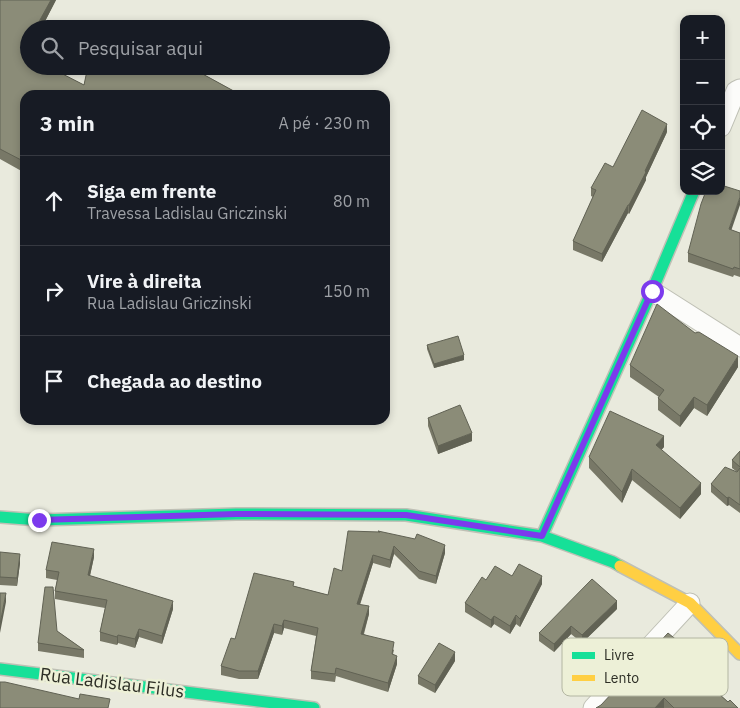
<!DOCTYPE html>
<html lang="pt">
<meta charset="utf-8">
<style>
:root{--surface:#171b24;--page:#242831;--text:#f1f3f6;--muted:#9ea1a6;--line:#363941}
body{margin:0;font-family:"IBM Plex Sans",sans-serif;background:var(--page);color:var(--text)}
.controls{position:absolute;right:15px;top:15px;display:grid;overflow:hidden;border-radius:10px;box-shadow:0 2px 8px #0003}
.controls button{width:45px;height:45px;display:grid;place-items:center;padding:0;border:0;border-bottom:1px solid var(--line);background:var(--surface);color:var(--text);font:25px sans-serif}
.stop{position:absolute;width:15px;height:15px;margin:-11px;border:4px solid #7c3aed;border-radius:50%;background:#fff}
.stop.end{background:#7c3aed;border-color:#fff;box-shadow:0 1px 5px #0008}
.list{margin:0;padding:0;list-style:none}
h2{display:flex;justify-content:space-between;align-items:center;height:65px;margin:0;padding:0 20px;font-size:21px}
h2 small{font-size:16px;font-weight:400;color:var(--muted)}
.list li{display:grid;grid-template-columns:32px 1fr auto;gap:15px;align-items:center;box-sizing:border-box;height:90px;padding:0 20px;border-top:1px solid var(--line)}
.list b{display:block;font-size:19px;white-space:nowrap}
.list p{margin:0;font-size:16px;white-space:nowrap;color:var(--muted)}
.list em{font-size:16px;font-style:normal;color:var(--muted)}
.icon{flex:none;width:28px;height:28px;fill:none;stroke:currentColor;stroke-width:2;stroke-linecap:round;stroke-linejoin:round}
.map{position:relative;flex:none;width:740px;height:708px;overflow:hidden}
.search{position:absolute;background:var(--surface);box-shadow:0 2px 8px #0003;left:20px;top:20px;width:370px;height:55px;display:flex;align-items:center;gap:12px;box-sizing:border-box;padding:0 18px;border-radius:28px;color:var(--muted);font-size:19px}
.panel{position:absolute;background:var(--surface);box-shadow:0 2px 8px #0003;left:20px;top:90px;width:370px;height:335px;border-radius:15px}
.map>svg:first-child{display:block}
</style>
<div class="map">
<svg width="740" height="708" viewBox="0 0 740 708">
<rect width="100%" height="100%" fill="#e9eadd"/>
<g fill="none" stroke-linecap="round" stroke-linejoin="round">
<defs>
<path id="street" d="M721,127l15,-36 4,-2
M652,291l88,56
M593,708l97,-105"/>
<path id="fast" d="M0,517l39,3 197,-6 170,1 136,21 71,26 7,4
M542,536l110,-245 42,-100
M0,669l314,39"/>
<path id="slow" d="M620,566l70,37 50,51"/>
</defs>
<use href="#street" stroke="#bfc0b5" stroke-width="21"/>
<use href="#fast" stroke="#bfc0b5" stroke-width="14"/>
<use href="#slow" stroke="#bfc0b5" stroke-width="14"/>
<use href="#street" stroke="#fcfcfa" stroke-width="19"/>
<use href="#fast" stroke="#16e098" stroke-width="11"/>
<use href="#slow" stroke="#ffcf43" stroke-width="11"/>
</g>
<path fill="#787867" d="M0,0h56l-15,29h-12v23l-2,4 2,1v9h18l37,19 4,-19h100l53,29h-216v78l-25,-14z
M667,132l-21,45v3l-17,34 -1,-1 -26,49 -29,-12v-9l20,-44 -2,-1v-8l22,-21z
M731,230l9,3v44l-6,-2 -1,2 -45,-15v-9z
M427,345l37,15 -30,8 -7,-19z
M630,365l108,2 -31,49 -13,-8 -14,19 -22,-17v-12l1,-1 -29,-20z
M428,418l44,23 -34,13 -10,-28z
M664,447l-3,3 40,44 -21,25 -48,-39 -10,23 -33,-35v-11z
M740,451v62l-11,-8 -2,1 -16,-14v-8l26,-12 -5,-4v-8z
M378,531l67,22 -9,31 -17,-5 -25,-25 -4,14 -17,-5 -13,42 9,9 -5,20 30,16 -1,4 4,10 -9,28 -52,-16 -1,6 -24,-3v-8l5,-35 -32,-8 -2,7 -8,-2 -16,46h-19l-18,-4v-9l14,-27 59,-53 34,9 14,-24 36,-39z
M0,552l20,11 -3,23 -17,-1z
M94,557l-4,19 83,33 -11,35 -23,-7 -4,11 -17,-5 -1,2 -17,-4v-9l5,-24 -50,-9v-8l2,-11 -11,-2v-8z
M512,576l30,8 -22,43 -4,-3 -6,10 -16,-10 -3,4 -26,-16v-9l21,-23z
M617,609l-35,34 -11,-9 -17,18 -15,-11v-8z
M57,631l27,19v8l-46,-7v-8z
M455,661l-20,32 -17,-9v-8z
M700,670l-3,4 31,28 10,6h-142z"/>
<path fill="#616254" d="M51,0h5l-15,29h-6z
M29,41v11l-7,12v-11z
M667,124v8l-21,45v3l-17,34v-9z
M740,197v8l-11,32v-8z
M628,205v8l-26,49v-8z
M464,355v5l-30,8v-4z
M738,356v11l-31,49v-11z
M694,397v11l-14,19v-11z
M472,433v8l-34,13v-8z
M664,436v11l-8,9v-11z
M632,469v11l-10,23v-11z
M701,483v11l-21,25v-11z
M729,497v8l-2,1v-8z
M445,545v8l-9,31v-8z
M394,546v8l-4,14v-8z
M94,549v8l-6,27v-9z
M20,554v9l-3,23v-8z
M373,555v8l-16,50v-9z
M542,576v8l-22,43v-8z
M6,593v9l-6,31v-9z
M173,601v8l-11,35v-8z
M617,601v8l-35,34v-8z
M369,606v8l-8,28v-8z
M516,615v9l-6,10v-8z
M494,616v8l-3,4v-8z
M284,620v8l-2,7v-9z
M274,624v9l-16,46v-8z
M571,626v8l-17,18v-8z
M139,629v8l-4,11v-9z
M118,635v8l-1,2v-8z
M455,652v9l-20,32v-8z
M397,656v8l-9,28v-9z
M700,659v11l-9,9v-10z
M664,698v10h-9z"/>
<path fill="#8b8c78" stroke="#616254" d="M0,0h51l-16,29h-6v12l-7,12 7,4v9h18l37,19 4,-19h100l53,29h-216v67l-25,-13z
M104,23l12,6h-15z
M642,110l25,14 -22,47 1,1 -17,33h-1l-26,49 -29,-13 23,-51 -5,-2 14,-25 8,4z
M721,185l19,6v6l-11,32 11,4v36l-6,-2 -1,2 -45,-16 13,-49 5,-13h15z
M657,304l38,29 4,-1 39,24 -31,49 -13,-8 -14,19 -22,-18 6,-8 -34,-25z
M458,336l6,19 -30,9 -7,-19z
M460,405l12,28 -34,13 -10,-28z
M610,411l54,25 -8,9 45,38 -21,25 -48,-39 -10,23 -33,-35z
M740,451v16l-8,-7z
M725,467l12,5 3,-4v37l-11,-8 -2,1 -16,-14z
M348,531l32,1 -2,-1 37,8 2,-5 28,11 -9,31 -17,-5 -25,-25 -4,14 -17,-5 -16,49 12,2 -8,28 33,8 -2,12 5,2 -9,27 -52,-15 -1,6 -24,-3 7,-43 -34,-8 -2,6 -8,-2 -16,47h-19l-18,-5 10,-28 4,1 19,-66 40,9 -1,4 35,9 6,-27 8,3z
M52,542l42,7 -6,26 85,26 -11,35 -23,-7 -4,10 -17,-4 -1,2 -17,-5 7,-32 -52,-9 4,-19 -13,-2z
M0,552l20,2 -3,24 -17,-1z
M519,564l23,12 -22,43 -4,-4 -6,11 -16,-10 -3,4 -26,-17 17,-26 4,3 9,-14 17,10z
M592,579l25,22 -35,34 -11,-9 -17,18 -15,-11z
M45,587h8l4,44 27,19 -46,-7z
M0,593h6l-6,31z
M668,633l32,26 -9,10 37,33 2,-2 8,8h-64l-10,-10 -9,10h-59l5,-3z
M439,643l16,9 -20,33 -17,-9z
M0,682h5l74,17 1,-5 30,5 -2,9h-108z"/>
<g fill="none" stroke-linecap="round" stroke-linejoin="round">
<path stroke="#7c3aed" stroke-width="6" d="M39,520l197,-6 170,1 136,21 110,-245"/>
</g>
<g text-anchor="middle" stroke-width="5" stroke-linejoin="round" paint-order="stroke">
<g font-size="18" fill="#2d2e25" stroke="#edf0d7">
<text transform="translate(112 683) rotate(7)" y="6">Rua Ladislau Filus</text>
</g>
</g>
<rect x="562" y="638" width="166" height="58" rx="8" fill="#edf0d7" stroke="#b3b6a2" stroke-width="1"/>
<rect x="572" y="652" width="23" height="7" fill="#16e098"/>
<rect x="572" y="675" width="23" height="6" fill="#ffcf43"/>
<g font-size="14" fill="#2d2e25">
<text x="604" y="660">Livre</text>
<text x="604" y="683">Lento</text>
</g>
</svg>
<div class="controls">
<button>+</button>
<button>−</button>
<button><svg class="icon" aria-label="locate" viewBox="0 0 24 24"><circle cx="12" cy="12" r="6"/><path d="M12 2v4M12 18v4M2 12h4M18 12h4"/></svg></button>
<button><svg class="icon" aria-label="layers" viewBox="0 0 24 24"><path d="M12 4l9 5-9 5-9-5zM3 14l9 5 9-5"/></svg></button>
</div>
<div class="stop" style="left:652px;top:291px"></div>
<div class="stop end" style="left:39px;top:520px"></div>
<div class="search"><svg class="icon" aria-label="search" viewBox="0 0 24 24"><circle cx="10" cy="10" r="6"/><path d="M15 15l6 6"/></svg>Pesquisar aqui</div>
<section class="panel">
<h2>3 min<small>A pé · 230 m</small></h2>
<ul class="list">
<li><svg class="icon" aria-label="ahead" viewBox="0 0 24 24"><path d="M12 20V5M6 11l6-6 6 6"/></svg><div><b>Siga em frente</b><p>Travessa Ladislau Griczinski</p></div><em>80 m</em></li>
<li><svg class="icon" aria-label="right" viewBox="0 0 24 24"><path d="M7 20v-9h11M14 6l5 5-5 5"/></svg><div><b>Vire à direita</b><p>Rua Ladislau Griczinski</p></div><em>150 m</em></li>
<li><svg class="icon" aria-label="arrive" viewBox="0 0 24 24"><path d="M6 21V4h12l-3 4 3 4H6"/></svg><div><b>Chegada ao destino</b></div></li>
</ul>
</section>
</div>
